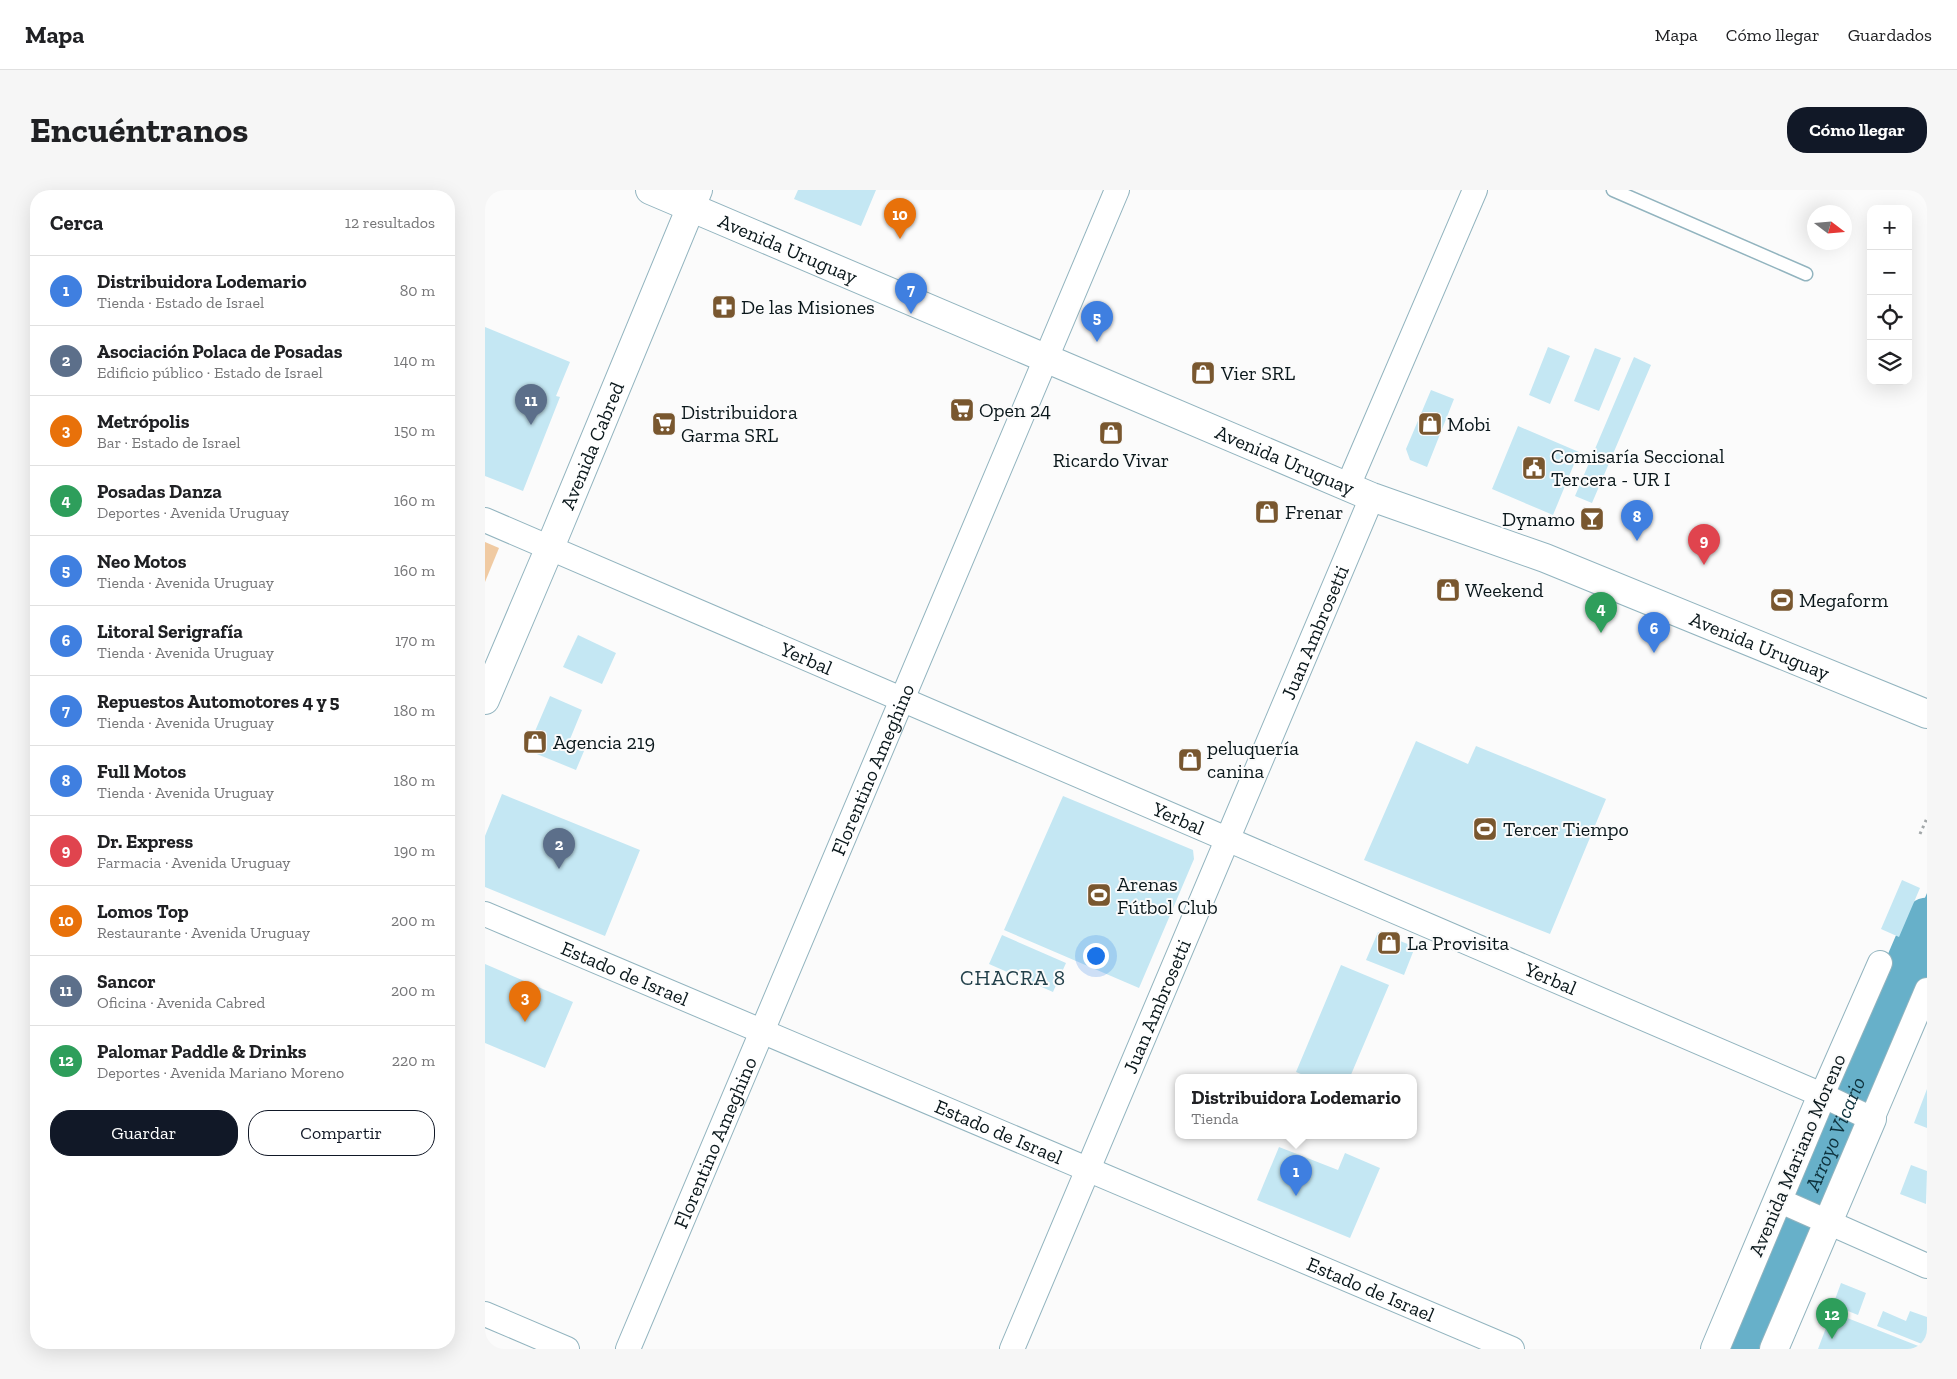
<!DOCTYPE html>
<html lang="es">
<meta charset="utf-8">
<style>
:root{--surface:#fff;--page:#f6f6f6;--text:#202124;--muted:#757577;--line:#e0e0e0;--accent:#111827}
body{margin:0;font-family:"Zilla Slab",serif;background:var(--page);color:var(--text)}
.controls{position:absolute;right:15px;top:15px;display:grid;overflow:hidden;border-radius:10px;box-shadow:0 5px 20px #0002}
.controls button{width:45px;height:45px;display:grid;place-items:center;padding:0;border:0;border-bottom:1px solid var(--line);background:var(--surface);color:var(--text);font:25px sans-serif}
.compass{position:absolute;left:1322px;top:15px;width:45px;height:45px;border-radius:50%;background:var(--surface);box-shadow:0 5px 20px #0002;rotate:106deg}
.you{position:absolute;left:610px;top:765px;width:18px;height:18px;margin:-12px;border:4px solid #fff;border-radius:50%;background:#1a73e8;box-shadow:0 0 0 8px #1a73e833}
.badge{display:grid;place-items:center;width:32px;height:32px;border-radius:50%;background:var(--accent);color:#fff;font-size:16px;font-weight:700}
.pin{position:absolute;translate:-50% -41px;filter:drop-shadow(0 1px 2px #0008)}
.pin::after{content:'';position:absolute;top:26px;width:18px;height:15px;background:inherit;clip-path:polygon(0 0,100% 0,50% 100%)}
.popup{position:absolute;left:690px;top:884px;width:242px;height:65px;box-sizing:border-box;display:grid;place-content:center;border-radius:10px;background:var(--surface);filter:drop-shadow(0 1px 4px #0005);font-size:16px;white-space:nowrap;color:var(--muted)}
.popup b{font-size:19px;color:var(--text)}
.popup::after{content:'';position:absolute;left:50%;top:100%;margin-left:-10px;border:10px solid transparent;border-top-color:var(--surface)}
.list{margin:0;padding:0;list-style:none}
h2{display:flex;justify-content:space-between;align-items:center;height:65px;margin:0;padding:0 20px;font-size:21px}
h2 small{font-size:16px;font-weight:400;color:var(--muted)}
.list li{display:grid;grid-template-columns:32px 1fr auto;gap:15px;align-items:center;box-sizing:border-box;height:70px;padding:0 20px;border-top:1px solid var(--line)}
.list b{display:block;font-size:19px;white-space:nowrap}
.list p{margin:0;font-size:16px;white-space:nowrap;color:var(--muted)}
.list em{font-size:16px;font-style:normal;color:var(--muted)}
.actions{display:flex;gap:10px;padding:15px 20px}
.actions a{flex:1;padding:11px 0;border:1px solid var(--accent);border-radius:20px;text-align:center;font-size:18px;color:var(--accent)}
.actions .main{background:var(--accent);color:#fff}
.icon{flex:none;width:28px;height:28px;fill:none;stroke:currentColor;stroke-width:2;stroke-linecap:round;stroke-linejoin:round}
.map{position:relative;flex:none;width:1442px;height:1159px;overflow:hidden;border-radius:20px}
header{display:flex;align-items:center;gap:30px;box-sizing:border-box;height:70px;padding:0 25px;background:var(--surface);border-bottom:1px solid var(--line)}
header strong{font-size:24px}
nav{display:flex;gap:28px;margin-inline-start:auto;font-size:18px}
.intro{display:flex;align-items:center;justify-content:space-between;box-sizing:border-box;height:120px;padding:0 30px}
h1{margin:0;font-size:35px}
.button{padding:12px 22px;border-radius:20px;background:var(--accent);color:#fff;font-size:18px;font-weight:700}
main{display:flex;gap:30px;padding:0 30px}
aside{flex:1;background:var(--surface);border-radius:20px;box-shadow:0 5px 20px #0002}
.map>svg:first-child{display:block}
</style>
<header>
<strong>Mapa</strong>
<nav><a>Mapa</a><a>Cómo llegar</a><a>Guardados</a></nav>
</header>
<div class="intro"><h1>Encuéntranos</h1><a class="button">Cómo llegar</a></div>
<main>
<aside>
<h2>Cerca<small>12 resultados</small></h2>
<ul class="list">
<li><span class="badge" style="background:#3f7fe0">1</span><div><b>Distribuidora Lodemario</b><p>Tienda · Estado de Israel</p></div><em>80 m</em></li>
<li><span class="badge" style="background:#5c6f8a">2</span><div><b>Asociación Polaca de Posadas</b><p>Edificio público · Estado de Israel</p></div><em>140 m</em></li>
<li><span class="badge" style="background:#e8710a">3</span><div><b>Metrópolis</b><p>Bar · Estado de Israel</p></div><em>150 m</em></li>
<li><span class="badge" style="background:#2e9e5b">4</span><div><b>Posadas Danza</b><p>Deportes · Avenida Uruguay</p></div><em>160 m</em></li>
<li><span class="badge" style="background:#3f7fe0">5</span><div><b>Neo Motos</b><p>Tienda · Avenida Uruguay</p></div><em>160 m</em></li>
<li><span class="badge" style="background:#3f7fe0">6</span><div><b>Litoral Serigrafía</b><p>Tienda · Avenida Uruguay</p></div><em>170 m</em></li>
<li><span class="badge" style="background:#3f7fe0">7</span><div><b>Repuestos Automotores 4 y 5</b><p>Tienda · Avenida Uruguay</p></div><em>180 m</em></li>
<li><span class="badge" style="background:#3f7fe0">8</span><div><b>Full Motos</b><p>Tienda · Avenida Uruguay</p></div><em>180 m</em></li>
<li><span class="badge" style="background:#e0444e">9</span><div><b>Dr. Express</b><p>Farmacia · Avenida Uruguay</p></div><em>190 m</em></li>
<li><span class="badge" style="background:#e8710a">10</span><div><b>Lomos Top</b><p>Restaurante · Avenida Uruguay</p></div><em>200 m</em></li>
<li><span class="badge" style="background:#5c6f8a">11</span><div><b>Sancor</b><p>Oficina · Avenida Cabred</p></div><em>200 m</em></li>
<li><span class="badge" style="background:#2e9e5b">12</span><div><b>Palomar Paddle &amp; Drinks</b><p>Deportes · Avenida Mariano Moreno</p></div><em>220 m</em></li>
</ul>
<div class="actions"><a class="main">Guardar</a><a>Compartir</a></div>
</aside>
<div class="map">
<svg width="1442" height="1159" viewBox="0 0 1442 1159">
<rect width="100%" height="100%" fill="#fbfbfb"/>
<path fill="#f0caa2" d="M0,352l14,6 -14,34z"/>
<path fill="#67b0c9" d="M1442,703v70l-55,132 -25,-11z
M1344,935l25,10 -24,59 -25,-10z
M1302,1034l24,10 -49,115h-29z"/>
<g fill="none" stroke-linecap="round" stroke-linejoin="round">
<path stroke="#67b0c9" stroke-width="45" id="s1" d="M1258,1159l184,-429"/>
</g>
<path fill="#c4e7f3" d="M313,0h78l-15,36 -67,-27z
M0,137l85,35 -14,34 4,1 -37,94 -38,-15z
M1063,157l22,9 -20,48 -21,-9z
M1110,158l26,10 -22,53 -25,-10z
M1149,167l17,8 -59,138 -17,-7z
M946,200l23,9 -27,68 -17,-7 -4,-11z
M1033,236l61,26 -26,63 -61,-26z
M93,445l38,18 -14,31 -39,-17z
M65,506l32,14 -14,34 16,7 -8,19 -49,-20z
M931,551l52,23 8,-18 130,53 -56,135 -186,-74z
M17,604l138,56 -35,86 -120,-49v-51z
M578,606l130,54 1,9 -55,129 -135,-58z
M1417,690l18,8 -21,49 -18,-8z
M893,742l37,15 -11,28 -38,-15z
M517,745l64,28 -13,29 -64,-28z
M0,774l88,38 -28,66 -60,-25z
M856,775l48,20 -39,92h-42l-12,-5z
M1442,899v39l-13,-5z
M794,957l59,23 7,-17 35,15 -30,70 -93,-38z
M1426,975l16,6 -1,33 -26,-10z
M1356,1093l25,10 -8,22 -25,-10z
M1398,1121l23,10 4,-10 17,6v29l-50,-20z
M1347,1122l94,37h-108z"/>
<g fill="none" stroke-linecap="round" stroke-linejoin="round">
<defs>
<path id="lane" d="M1128,0l193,84"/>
<g id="street">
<path d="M863,296l127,-296"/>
<path id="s2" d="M0,330l1337,575 50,24 55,-129"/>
<path id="s3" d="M0,724l1027,435"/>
<path d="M1337,905l58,-132"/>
<path d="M1293,1010l149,66"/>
<path d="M0,1124l82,35"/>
<path id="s4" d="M143,1159l489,-1159"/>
<path id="s5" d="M527,1159l360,-852"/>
</g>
<g id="secondary">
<path id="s6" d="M0,510l71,-167 142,-343"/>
<path d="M1230,1159l107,-254"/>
<path d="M1289,1159l98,-230"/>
</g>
<g id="primary">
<path id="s7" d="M165,0l722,307 173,61 382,156"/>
</g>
</defs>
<use href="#lane" stroke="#92b4bf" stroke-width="15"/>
<use href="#street" stroke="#92b4bf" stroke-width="26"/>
<use href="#secondary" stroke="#92b4bf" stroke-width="30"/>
<use href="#primary" stroke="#92b4bf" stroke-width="30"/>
<path stroke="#a2a7a9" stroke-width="3" stroke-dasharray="2.5 4" stroke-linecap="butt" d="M1435,644l7,-16"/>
<use href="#lane" stroke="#fff" stroke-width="12"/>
<use href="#street" stroke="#fff" stroke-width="24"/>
<use href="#secondary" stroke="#fff" stroke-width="28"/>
<use href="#primary" stroke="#fff" stroke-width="28"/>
</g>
<defs>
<symbol id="pharmacy-square" viewBox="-11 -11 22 22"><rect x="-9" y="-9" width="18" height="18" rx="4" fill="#79572f" stroke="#fbfbfb"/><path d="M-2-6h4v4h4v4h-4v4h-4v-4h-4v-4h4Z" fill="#fff"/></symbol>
<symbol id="shop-square" viewBox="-11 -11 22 22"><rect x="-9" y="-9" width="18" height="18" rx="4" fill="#79572f" stroke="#fbfbfb"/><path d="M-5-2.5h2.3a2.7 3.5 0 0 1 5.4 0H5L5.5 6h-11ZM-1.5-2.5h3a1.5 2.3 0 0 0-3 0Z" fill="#fff"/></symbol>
<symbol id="supermarket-square" viewBox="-11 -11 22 22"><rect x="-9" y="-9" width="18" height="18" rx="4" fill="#79572f" stroke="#fbfbfb"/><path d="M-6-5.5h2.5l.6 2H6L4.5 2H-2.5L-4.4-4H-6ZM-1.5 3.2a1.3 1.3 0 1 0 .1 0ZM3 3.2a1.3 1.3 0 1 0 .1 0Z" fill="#fff"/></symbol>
<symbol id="civic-square" viewBox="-11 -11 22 22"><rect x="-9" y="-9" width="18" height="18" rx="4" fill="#79572f" stroke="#fbfbfb"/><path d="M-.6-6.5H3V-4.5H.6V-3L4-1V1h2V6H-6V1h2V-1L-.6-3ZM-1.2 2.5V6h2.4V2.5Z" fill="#fff"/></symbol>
<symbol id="bar-square" viewBox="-11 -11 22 22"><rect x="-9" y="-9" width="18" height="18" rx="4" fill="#79572f" stroke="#fbfbfb"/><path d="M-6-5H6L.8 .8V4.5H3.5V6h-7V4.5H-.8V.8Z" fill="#fff"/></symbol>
<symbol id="stadium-square" viewBox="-11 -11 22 22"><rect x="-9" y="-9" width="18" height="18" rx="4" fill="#79572f" stroke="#fbfbfb"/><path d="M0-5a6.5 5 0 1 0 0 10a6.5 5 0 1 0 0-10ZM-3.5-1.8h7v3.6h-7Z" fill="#fff"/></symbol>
</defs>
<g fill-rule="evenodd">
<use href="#pharmacy-square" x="225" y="103" width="28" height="28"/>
<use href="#shop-square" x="704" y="169" width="28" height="28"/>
<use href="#supermarket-square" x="463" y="206" width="28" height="28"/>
<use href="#supermarket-square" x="165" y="220" width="28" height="28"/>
<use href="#shop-square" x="931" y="220" width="28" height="28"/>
<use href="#shop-square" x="612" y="229" width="28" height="28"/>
<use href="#civic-square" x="1035" y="264" width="28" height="28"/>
<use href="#shop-square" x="768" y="308" width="28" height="28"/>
<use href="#bar-square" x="1093" y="315" width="28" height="28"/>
<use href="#shop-square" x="949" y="386" width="28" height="28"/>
<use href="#stadium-square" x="1283" y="396" width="28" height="28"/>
<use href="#shop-square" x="36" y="538" width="28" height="28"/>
<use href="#shop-square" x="691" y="556" width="28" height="28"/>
<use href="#stadium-square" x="986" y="625" width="28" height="28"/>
<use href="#stadium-square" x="600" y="691" width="28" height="28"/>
<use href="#shop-square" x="890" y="739" width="28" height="28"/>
</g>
<g text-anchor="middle" stroke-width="4" stroke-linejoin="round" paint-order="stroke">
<g font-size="20" fill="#0a171b" stroke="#fbfbfb">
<text dy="7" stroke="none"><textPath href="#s7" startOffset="150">Avenida Uruguay</textPath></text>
<text dy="7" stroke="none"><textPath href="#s6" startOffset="276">Avenida Cabred</textPath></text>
<text dy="7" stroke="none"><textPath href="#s7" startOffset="690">Avenida Uruguay</textPath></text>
<text dy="7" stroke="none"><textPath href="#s5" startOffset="778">Juan Ambrosetti</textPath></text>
<text dy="7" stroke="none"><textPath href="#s7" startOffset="1200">Avenida Uruguay</textPath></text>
<text dy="7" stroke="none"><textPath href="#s2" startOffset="350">Yerbal</textPath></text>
<text dy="7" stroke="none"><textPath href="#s4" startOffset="629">Florentino Ameghino</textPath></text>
<text dy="7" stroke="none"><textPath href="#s2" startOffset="755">Yerbal</textPath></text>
<text dy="7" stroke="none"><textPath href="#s3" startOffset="152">Estado de Israel</textPath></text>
<text dy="7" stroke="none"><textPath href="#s2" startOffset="1160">Yerbal</textPath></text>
<text dy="7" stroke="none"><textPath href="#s5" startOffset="372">Juan Ambrosetti</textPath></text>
<text dy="7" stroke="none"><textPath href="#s3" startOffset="558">Estado de Israel</textPath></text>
<text dy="7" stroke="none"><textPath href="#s4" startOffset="224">Florentino Ameghino</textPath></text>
<text transform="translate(1312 965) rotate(-67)" y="7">Avenida Mariano Moreno</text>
<text dy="7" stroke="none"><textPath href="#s3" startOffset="962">Estado de Israel</textPath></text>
</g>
<g font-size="20" fill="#0a171b" stroke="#fbfbfb" text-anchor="start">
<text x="256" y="124">De las Misiones</text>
<text x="736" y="190">Vier SRL</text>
<text x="494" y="227">Open 24</text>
<text x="196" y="229">Distribuidora<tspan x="196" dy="23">Garma SRL</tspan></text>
<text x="962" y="241">Mobi</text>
<text x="1066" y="273">Comisaría Seccional<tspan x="1066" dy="23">Tercera - UR I</tspan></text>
<text x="626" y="277" text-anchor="middle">Ricardo Vivar</text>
<text x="800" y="329">Frenar</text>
<text x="1090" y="336" text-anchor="end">Dynamo</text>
<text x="980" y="407">Weekend</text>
<text x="1314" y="417">Megaform</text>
<text x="68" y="559">Agencia 219</text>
<text x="722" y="565">peluquería<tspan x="722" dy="23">canina</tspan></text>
<text x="1018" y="646">Tercer Tiempo</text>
<text x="632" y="701">Arenas<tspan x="632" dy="23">Fútbol Club</tspan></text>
<text x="922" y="760">La Provisita</text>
</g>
<g font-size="21" letter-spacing="1" fill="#22404a" stroke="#fbfbfb">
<text x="528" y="795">CHACRA 8</text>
</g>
<g font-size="21" font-style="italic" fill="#0d313c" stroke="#fbfbfb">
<text dy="7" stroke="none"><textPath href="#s1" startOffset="234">Arroyo Vicario</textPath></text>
</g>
</g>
</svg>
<div class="controls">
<button>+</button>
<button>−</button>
<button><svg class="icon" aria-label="locate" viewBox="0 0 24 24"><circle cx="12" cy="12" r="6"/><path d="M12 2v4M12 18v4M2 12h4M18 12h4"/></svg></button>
<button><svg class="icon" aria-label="layers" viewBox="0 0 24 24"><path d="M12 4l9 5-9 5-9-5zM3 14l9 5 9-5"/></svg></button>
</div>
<svg class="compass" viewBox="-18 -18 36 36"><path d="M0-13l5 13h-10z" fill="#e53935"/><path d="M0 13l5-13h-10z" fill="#757577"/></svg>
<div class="you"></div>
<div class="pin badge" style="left:811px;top:1006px;background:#3f7fe0">1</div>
<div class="popup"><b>Distribuidora Lodemario</b>Tienda</div>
<div class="pin badge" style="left:74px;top:679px;background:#5c6f8a">2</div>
<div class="pin badge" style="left:40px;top:832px;background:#e8710a">3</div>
<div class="pin badge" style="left:1116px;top:443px;background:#2e9e5b">4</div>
<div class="pin badge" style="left:612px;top:152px;background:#3f7fe0">5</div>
<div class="pin badge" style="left:1169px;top:463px;background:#3f7fe0">6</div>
<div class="pin badge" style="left:426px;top:124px;background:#3f7fe0">7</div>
<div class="pin badge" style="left:1152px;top:351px;background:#3f7fe0">8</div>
<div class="pin badge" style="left:1219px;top:375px;background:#e0444e">9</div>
<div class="pin badge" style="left:415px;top:49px;background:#e8710a">10</div>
<div class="pin badge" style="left:46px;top:235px;background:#5c6f8a">11</div>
<div class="pin badge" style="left:1347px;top:1149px;background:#2e9e5b">12</div>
</div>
</main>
